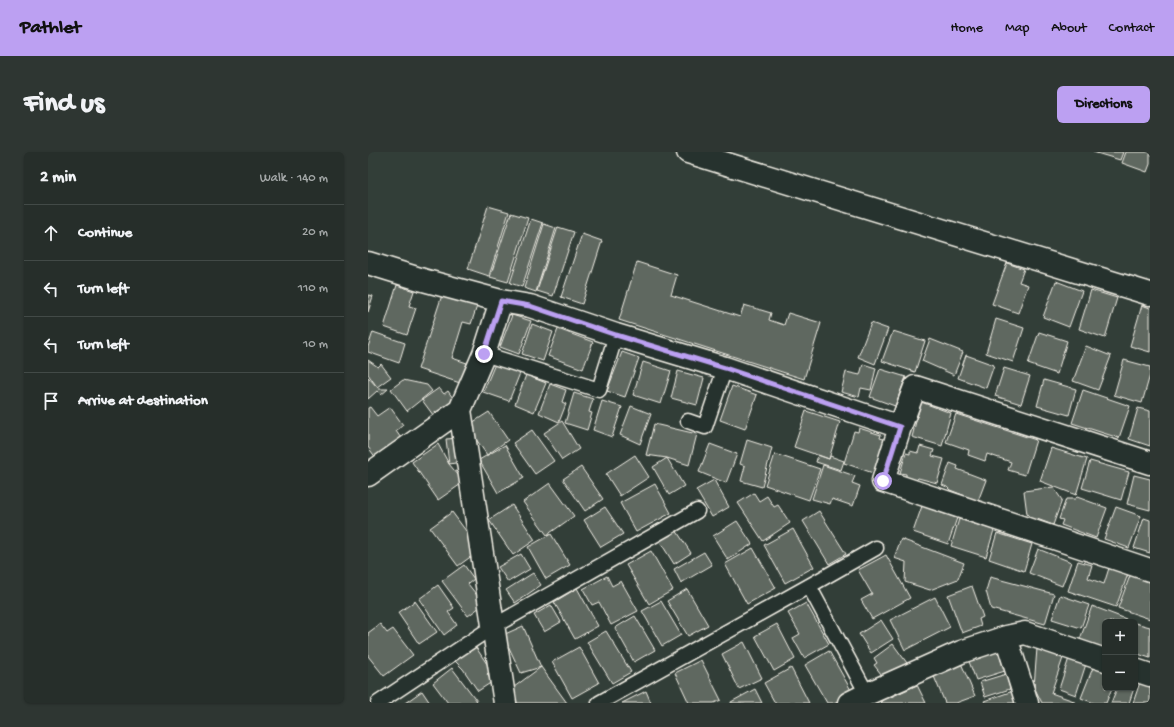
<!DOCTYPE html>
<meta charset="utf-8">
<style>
:root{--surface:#262e2a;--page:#2e3632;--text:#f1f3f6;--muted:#a4a8a8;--line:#424a47;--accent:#bca0f2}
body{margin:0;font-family:"Gochi Hand",sans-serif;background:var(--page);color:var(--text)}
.controls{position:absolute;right:12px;bottom:12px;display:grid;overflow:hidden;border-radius:6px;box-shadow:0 1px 3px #0004}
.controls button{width:36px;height:36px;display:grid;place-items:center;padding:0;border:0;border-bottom:1px solid var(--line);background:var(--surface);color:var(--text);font:20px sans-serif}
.stop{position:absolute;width:12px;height:12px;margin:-9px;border:3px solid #bca0f2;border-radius:50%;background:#fff}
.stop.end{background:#bca0f2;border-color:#fff;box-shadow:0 1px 4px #0008}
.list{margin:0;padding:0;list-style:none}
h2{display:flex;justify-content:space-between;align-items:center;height:52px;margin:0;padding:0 16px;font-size:17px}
h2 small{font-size:13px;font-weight:400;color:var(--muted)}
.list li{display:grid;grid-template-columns:26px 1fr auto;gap:12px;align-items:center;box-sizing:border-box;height:56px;padding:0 16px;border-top:1px solid var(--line)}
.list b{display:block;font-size:15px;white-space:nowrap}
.list em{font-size:13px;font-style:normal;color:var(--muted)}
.icon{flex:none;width:22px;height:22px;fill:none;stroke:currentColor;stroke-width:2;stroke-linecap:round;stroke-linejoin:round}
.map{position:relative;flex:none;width:782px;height:551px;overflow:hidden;border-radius:6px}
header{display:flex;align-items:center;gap:24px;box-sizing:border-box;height:56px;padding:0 20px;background:var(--accent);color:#111}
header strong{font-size:19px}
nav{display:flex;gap:22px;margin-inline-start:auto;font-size:14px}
.intro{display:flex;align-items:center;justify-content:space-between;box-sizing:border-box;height:96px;padding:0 24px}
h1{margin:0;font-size:28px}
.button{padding:10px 18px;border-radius:6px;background:var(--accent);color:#111;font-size:14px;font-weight:700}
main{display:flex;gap:24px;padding:0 24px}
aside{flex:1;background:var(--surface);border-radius:6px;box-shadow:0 1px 3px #0004}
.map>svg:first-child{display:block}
</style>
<header>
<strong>Pathlet</strong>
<nav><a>Home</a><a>Map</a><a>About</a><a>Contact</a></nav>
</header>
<div class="intro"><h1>Find us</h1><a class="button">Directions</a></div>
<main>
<aside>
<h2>2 min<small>Walk · 140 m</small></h2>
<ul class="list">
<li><svg class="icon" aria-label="ahead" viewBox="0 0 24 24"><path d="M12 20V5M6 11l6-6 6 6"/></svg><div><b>Continue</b></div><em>20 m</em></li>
<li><svg class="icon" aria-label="left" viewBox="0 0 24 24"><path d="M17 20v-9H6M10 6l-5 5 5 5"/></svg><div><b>Turn left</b></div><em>110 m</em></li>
<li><svg class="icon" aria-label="left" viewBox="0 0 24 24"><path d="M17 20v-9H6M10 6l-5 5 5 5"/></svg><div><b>Turn left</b></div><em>10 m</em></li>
<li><svg class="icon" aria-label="arrive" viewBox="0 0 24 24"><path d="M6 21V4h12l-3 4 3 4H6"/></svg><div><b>Arrive at destination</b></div></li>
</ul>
</aside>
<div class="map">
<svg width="782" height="551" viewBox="0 0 782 551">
<rect width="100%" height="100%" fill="#323e38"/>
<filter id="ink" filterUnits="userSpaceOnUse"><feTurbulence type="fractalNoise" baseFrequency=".025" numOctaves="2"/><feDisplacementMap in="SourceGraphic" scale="8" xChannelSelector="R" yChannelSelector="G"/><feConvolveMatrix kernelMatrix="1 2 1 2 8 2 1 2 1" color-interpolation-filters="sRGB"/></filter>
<g filter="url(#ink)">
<path fill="#5f6861" stroke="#f4f1e8" d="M725,0h30l-3,8z
M758,0h24v12l-3,8 -25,-9z
M120,54l21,6 -20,64 -21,-7z
M143,61l17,5 -20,64 -18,-5z
M163,67l12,4 -21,64 -12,-4z
M176,72l12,4 -20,64 -12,-4z
M190,75l16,5 -21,64 -16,-5z
M214,82l20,7 -20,63 -21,-7z
M269,110l40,13 -6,20 69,22 4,-12 27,8 -2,7 15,5 4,-12 33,10 -17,56 -185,-59z
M639,111l17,6 -5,13 9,3 -10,28 -26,-9z
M688,129l26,10 -13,36 -26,-10z
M29,133l17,6 -5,15 7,2 -9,27 -23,-8z
M723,138l26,8 -12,40 -26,-9z
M75,140l35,11 -7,21 -8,-2 -11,36 15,5 -7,20 -42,-14z
M0,143l5,1 -5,16z
M774,153l8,3v44l-20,-6z
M144,163l19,6 -12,33 -19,-7z
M628,167l28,9 -11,34 -27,-9z
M503,171l17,6 -13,35 -17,-7z
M164,172l21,8 -10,29 -21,-7z
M190,177l35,13 -10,27 -35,-13z
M525,179l32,10 -10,31 -33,-11z
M5,180l32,11 -6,20 -31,-11v-5z
M671,180l28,9 -10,33 -29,-10z
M562,187l33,13 -9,23 -32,-14z
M718,194l25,10 -13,34 -25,-9z
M254,200l17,6 -14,39 -18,-6z
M598,203l28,10 -8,23 -28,-10z
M0,208l10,7 3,-3 10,13 -14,10 -9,-13z
M756,208l26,7v8l-8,28 -28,-8z
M275,210l28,9 -10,33 -28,-9z
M127,212l25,9 -11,28 -26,-9z
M495,212l13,4 -5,22 -10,-2 -2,9 -18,-5 5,-20 14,3z
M636,216l26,8 -9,28 -26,-8z
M512,217l26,8 -11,29 -25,-9z
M310,219l26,7 -7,27 -26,-7z
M158,223l20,8 -12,29 -19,-8z
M0,225l11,12h9l-7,6 -4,-4 -9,8z
M35,228l24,5 5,6 -25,20 -16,-22z
M676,228l32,9 -7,26 -32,-9z
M182,232l16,6 -4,12 4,2 -7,18 -20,-9z
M364,234l25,9 -12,34 -25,-9z
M71,236l5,6 4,-3 9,13 -21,15 -14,-19z
M715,238l47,16 -11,32 -47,-15z
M206,241l19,6 -4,13 3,1 -5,17 -22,-7z
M234,249l20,6 -10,30 -19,-7z
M553,250l30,11 -9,33 -30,-9z
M263,254l20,8 -11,30 -20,-9z
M2,255l7,9 13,-9 13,18 -7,6 9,13 -26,18 -11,-15v-39z
M770,256l12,3v35l-21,-7z
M438,259l34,11 -11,37 -35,-12z
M121,260l19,28 -21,15 -20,-29z
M588,262l80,26 -11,35 -17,-5 3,-8 -24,-8 -2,7 -17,-6 1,-5 -23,-8z
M194,269l17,28 -17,11 -18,-27z
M286,272l43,10 -8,31 -22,-7 -21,-3z
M491,276l22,7 -1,3 7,2 -11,34 -32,-11 10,-32 4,1z
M164,278l22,31 -19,13 -22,-31z
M91,286l3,24 -13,2 -3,-25z
M379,288l25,8 -10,39 -21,-6 4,-15 -5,-2z
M70,292l11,20 15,18 -26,18 -26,-38z
M342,292l27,10 -11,29 -27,-11z
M137,293l19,33 -26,15 -19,-33z
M552,294l14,4 -2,6 12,3 -7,24 -19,-5 -2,2 -10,-3v-3l-6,-1 6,-20 4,1v-3l8,2z
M683,296l36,11 -11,36 -36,-14z
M407,302l45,15 -11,31 -44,-15z
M267,303l14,22 -29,19 -14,-22z
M450,303l11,4 1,-3 14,5 -3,9 -25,-8z
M299,306l17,28 -15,9 -16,-28z
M722,309l39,11 -8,28 -39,-12z
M582,311l8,3 -1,3 29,11 -8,21 -28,-11 -3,-3 -5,-2z
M455,313l32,11 -3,7 8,3 -7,20 -21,-7 -2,5 -18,-5z
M213,315l22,32 -18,12 -22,-32z
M766,323l16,4v31l-23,-6z
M346,328l15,27 -17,10 -16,-27z
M182,331l24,33 -27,19 -24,-33z
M287,332l16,29 -35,19 -16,-29z
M685,335l9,13 -9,25 -16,-6 -3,3 -7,-8 -3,-23z
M386,341l5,8 8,-5 7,11 4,-2 12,18 -27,18 -25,-38z
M709,345l30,11 -11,30 -35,-13 2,-5 -4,-1 7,-20h9z
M144,353l23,35 -22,15 -24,-35z
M554,354l35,12 -9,26 -35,-12z
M237,355l18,27 -22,13 -17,-27z
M748,355l25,9 -12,32 -25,-9z
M451,359l27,43 -17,10 -26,-43z
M84,360l28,38 -22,16 -28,-38z
M776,366l6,2v33l-16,-5z
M591,367l35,11 -8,27 -35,-11z
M369,369l15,23 -24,16 -15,-24z
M425,377l21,38 -29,16 -21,-38z
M308,378l15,23 -17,11 -15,-24z
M629,381l35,11 -8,27 -35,-12z
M183,382l19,31 -24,14 -18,-32z
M533,387l63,24 -6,16 -28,11 -25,-8 1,-20 -12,-4z
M385,396l23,40 -29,16 -22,-40z
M670,397l33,13 -9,24 -33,-13z
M283,399l22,39 -24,14 -23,-39z
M336,400l8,13 -31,18 -7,-14z
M153,402l9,15 -22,13 -10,-15z
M518,403l24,43 -38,21 -11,-19 11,-6 -14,-24z
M710,409l14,4 -4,13 16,6 5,-16 19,6 -12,33 -48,-16z
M96,413l10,14 -6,5 16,20 -16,12 -26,-35z
M165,421l8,12 -26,18 -9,-13z
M763,421l19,7v39l-32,-11z
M239,424l5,10 9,-5 17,30 -27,14 -12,-23 -7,3 -9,-16z
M622,425l64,17 -9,30 -54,-15 -5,-18z
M70,433l16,23 -6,4 9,13 -13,10 -25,-36z
M604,434l11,31 -4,2 2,7 -19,7 -14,-38z
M209,436l21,38 -23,13 -21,-37z
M319,437l21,36 -20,11 -21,-35z
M692,443l29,10 -8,23 -29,-9z
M567,445l15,30 -45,23 -15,-30z
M47,449l22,31 -18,12 -21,-31z
M293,449l20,34 -19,11 -20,-35z
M438,451l23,41 -25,14 -11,-20 7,-4 -12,-21z
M183,453l10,17 -17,10 -10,-17z
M724,454l34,13 -1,3h-20v30l-26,-10z
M267,464l20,34 -21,12 -19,-34z
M513,468l12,19 -22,14 -12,-19z
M767,471l15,4v31l-15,-5z
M12,472l7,9 6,-4 20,26 -29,21 -16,-20v-23z
M409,472l18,35 -21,12 -19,-35z
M155,474l18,41 -20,6 -18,-38z
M238,479l25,41 -19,11 -25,-41z
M376,490l18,36 -23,11 -17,-35z
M525,492l14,19 -22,16 -11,-14 3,-2 -3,-5z
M107,494l16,24 -4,4 5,8 -14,9 -15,-22 -8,-8 5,-6z
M211,495l20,36 -27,15 -20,-36z
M669,496l26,10 -12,35 23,8v2h-32l-8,-16z
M629,497l8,22 -29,9 -8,-21z
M461,499l23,41 -18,11h-7l-22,-38z
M701,506l17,6 -10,31 -17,-6z
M333,508l20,40 -7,3h-25l-14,-30z
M593,511l14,33 -19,7h-11l-12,-29z
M726,513l11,4v19h7l-6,15h-12l-13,-5z
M173,515l26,36h-53l-8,-10z
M84,516l25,33 -3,2h-26l-15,-20z
M423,516l18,35h-34l-11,-20z
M638,522l4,15 -25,8 -5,-15z
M772,530l10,4v17h-17z
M549,533l9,18h-45l-1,-1z
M749,536h17l-5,15h-18z
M387,537l7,14h-31v-1z
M54,539l8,12h-25z
M278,539l5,12h-29z
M645,539l4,12h-32l-1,-2z"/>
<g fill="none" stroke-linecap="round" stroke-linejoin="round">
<defs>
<path id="lane" d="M116,202l115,36 17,-55
M320,269l17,6 20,-59
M441,434l58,108
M10,551l116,-77 203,-115
M231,551l210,-117 67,-38"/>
<path id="street" d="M320,0l462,142
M0,111l55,17 78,21
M92,258l45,293
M782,311l-235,-76 -15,40 -17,54 267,89
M0,323l92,-65 24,-56 17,-53 29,5 86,29 109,33 175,59
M638,485l21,66
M767,518l15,5
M481,551l18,-9 94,-42 45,-15 19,-4 80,27"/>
</defs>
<use href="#lane" stroke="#f4f1e8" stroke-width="17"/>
<use href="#street" stroke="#f4f1e8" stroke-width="25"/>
<use href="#lane" stroke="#26332d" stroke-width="14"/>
<use href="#street" stroke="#26332d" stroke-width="22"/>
</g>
</g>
<g fill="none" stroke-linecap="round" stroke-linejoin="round" filter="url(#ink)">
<path stroke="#bca0f2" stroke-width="5" d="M116,202l17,-53 29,5 86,29 109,33 175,59 -17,54"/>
</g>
</svg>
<div class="controls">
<button>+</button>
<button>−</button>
</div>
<div class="stop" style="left:515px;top:329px"></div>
<div class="stop end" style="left:116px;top:202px"></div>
</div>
</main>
